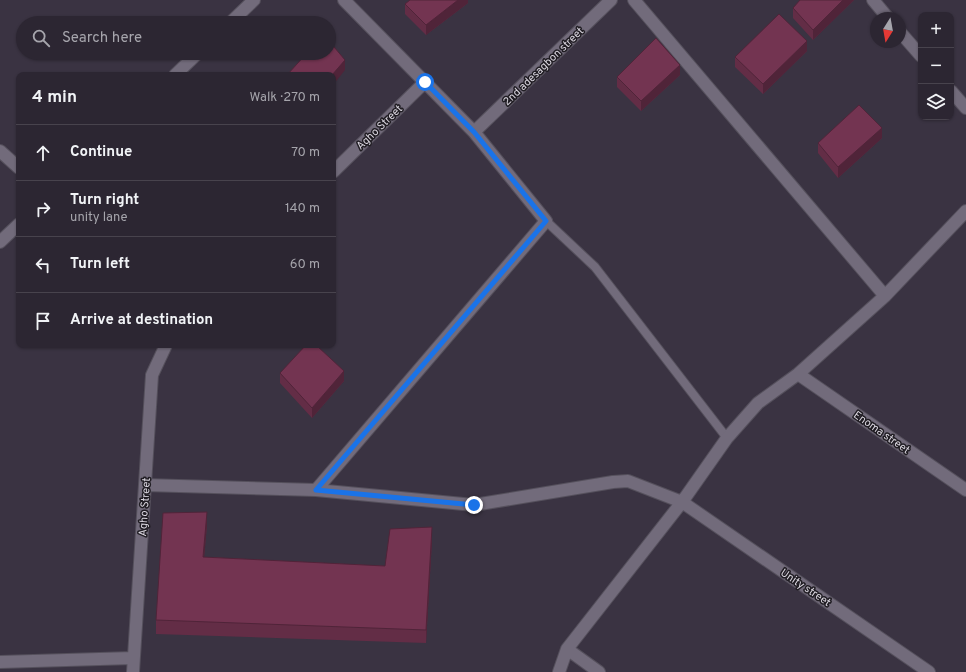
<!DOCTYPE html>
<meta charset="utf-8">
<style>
:root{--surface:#2c2632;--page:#38323e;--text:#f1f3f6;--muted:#a6a5ac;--line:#48434d}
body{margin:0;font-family:Overpass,sans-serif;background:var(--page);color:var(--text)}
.controls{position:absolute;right:12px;top:12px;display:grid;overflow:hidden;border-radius:8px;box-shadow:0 1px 3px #0004}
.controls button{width:36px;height:36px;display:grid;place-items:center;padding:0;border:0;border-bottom:1px solid var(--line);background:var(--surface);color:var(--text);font:20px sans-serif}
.compass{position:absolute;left:870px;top:12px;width:36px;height:36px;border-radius:50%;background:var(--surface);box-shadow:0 1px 3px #0004;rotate:191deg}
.stop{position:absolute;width:12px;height:12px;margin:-9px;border:3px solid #1a73e8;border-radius:50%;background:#fff}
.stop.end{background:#1a73e8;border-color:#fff;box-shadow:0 1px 4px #0008}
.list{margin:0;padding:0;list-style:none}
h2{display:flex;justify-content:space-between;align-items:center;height:52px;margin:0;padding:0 16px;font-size:17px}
h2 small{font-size:13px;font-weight:400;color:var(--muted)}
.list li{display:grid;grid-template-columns:26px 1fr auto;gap:12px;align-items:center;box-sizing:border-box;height:56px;padding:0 16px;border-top:1px solid var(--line)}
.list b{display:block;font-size:15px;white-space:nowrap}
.list p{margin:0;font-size:13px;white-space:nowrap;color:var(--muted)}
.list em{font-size:13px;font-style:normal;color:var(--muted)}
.icon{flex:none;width:22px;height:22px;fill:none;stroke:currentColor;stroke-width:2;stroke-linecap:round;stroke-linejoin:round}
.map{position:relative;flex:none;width:966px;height:672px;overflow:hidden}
.search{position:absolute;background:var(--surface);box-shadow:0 1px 3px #0004;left:16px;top:16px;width:320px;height:44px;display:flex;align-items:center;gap:10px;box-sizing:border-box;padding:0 14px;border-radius:22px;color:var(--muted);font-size:15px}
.panel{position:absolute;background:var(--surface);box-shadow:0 1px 3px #0004;left:16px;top:72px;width:320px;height:276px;border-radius:8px}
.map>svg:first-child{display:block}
</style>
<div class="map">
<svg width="966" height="672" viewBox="0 0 966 672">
<rect width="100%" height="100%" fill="#3a3342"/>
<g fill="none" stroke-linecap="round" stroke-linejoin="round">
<defs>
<path id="lane" d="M546,221l49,46 132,171"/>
<path id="street" d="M634,0l251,296
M873,0l15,18
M230,23l24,-23
M900,32l21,24
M175,75l23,-22
M951,91l15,17
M474,132l137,-132
M0,151l19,17
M333,172l92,-90
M0,242l19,-18
M798,374l168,116
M145,485l171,5 158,15 139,-23 15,-1 54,21 247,170
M316,490l230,-269 -72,-89 -130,-132
M567,649l32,23
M0,662l133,-4
M133,672l19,-297 14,-30
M559,672l8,-23 115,-147 45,-64 31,-35 40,-29 87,-78 81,-85"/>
</defs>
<use href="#lane" stroke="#55505c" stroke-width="10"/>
<use href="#street" stroke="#55505c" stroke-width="14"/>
<use href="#lane" stroke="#726b7b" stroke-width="8"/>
<use href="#street" stroke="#726b7b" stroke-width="12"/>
</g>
<path fill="#632d46" d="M468,0v3l-42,32 -21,-21v-10z
M854,0l-41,40 -20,-22v-10z
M807,51l-44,43 -28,-27v-10z
M680,75l-39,36 -24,-24v-10z
M882,138l-44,40 -20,-25v-10z
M280,373l64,8 -32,37 -32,-35z
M207,525l-3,32 181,9 47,-26 -6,103 -270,-9v-14z"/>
<path fill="#502439" d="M458,0h10v3l-42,32v-10z
M843,0h11l-41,40v-10z
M807,41v10l-44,43v-10z
M345,60v10l-12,15 -1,-10z
M680,65v10l-39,36v-10z
M882,128v10l-44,40v-11z
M344,371v10l-32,37v-10z
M207,512v13l-4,45v-13z
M432,527v13l-6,103v-13z"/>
<path fill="#733451" stroke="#502439" d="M410,0h48l-32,25 -21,-21z
M800,0h43l-30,30 -20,-22z
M779,14l28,27 -44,43 -28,-27z
M656,38l24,27 -39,36 -24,-24z
M329,41l16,19 -13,15h-45l20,-22h22z
M859,105l23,23 -44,39 -20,-24z
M306,345h10l28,26 -32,37 -32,-35z
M207,512l-4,45 182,9 5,-37 42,-2 -6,103 -270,-10 7,-107z"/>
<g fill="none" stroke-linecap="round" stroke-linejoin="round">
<path stroke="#1a73e8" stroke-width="5" d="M425,82l49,50 72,89 -230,269 158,15"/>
</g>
<g text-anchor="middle" stroke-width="3" stroke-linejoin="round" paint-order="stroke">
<g font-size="11" fill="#dbd7e0" stroke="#201d23">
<text transform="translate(543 66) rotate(-44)" y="4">2nd adesagbon street</text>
<text transform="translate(379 127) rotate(-44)" y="4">Agho Street</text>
<text transform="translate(882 432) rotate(35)" y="4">Enoma street</text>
<text transform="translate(144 507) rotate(-86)" y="4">Agho Street</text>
<text transform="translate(806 587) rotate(34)" y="4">Unity street</text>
</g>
</g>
</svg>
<div class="controls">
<button>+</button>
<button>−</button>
<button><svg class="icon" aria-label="layers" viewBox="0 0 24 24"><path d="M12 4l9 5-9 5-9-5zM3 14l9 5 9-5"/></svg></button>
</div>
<svg class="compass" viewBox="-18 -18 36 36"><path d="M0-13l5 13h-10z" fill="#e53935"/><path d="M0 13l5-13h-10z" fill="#a6a5ac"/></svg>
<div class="stop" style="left:425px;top:82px"></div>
<div class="stop end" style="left:474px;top:505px"></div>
<div class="search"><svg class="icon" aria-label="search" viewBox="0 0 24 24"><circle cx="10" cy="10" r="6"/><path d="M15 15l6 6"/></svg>Search here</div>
<section class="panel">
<h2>4 min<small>Walk · 270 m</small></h2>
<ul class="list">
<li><svg class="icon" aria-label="ahead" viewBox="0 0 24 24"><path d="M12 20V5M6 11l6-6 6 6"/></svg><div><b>Continue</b></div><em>70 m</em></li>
<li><svg class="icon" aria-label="right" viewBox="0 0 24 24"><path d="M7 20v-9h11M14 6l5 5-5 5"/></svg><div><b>Turn right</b><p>unity lane</p></div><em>140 m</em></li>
<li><svg class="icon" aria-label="left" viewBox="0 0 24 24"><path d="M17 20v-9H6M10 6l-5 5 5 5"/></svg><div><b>Turn left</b></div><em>60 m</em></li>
<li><svg class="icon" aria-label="arrive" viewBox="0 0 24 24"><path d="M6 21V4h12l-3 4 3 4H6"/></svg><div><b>Arrive at destination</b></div></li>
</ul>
</section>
</div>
